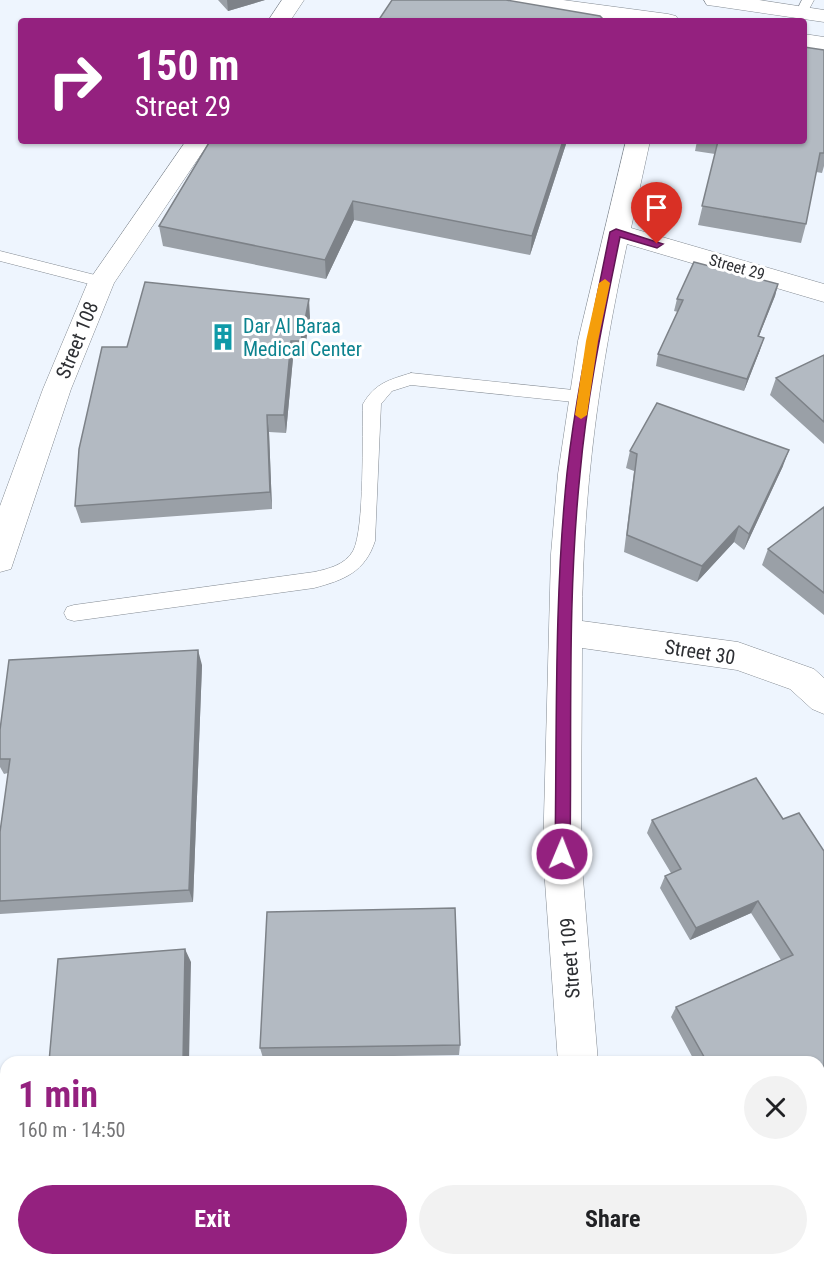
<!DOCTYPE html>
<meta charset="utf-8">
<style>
:root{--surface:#fff;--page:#f2f2f2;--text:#202124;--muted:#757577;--accent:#94217f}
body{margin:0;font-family:"Roboto Condensed",sans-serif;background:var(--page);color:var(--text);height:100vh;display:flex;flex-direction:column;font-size:22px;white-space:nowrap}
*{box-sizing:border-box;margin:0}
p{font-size:20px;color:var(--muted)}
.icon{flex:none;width:33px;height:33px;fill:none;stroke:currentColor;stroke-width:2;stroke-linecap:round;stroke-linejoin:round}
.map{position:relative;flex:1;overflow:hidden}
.sheet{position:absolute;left:0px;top:1056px;width:825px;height:210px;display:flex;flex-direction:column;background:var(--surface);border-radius:18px 18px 0 0;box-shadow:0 2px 4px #0004}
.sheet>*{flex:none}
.guide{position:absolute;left:18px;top:18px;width:789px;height:126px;border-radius:6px;box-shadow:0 2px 4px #0004;background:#94217f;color:#fff;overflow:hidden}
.pin{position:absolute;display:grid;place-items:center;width:51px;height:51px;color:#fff;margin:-62px -26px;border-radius:50% 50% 50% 0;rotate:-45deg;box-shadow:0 0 6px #0007}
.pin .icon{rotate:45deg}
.me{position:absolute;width:66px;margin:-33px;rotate:1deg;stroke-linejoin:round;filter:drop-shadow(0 0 4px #0008)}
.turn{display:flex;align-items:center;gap:21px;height:126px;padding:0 18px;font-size:27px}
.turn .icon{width:78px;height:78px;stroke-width:2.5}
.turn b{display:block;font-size:42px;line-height:51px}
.round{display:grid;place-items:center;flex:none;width:63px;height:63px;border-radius:32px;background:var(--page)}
.summary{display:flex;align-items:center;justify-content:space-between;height:102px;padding:0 18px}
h1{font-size:36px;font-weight:700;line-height:45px;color:var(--accent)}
.cta{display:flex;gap:12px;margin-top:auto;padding:12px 18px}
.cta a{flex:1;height:69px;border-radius:36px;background:var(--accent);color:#fff;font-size:24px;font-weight:700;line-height:69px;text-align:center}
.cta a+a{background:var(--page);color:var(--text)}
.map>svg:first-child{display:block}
</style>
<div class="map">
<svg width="824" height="1266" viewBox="0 0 824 1266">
<rect width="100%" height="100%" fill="#eef5fe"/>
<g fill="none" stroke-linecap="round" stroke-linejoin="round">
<defs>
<path id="service" d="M802 0H814L806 15 802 16 796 12Z
M0 251 107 278 109 282 101 287 0 261Z
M411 373 583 391 591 397 583 403 411 385 392 391 381 404 375 541C365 572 344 580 314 588L74 621 67 619 64 613 67 607 74 605 314 572C328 569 345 565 353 551 365 529 362 434 363 404 375 383 389 380 411 373Z"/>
<path id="minor" d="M282 0H304L290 21H268Z
M186 141H210L114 283 71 389 11 569 0 572V506L43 389 88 282Z
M626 141H650L631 228 824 284V302L627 244C599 372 583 489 582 621L738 642 814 669 824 678V714L812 709 790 689 737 670 582 648 581 854 598 1062H558L543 854 551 554 558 474 578 341Z
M581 1260H625L626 1266H582Z"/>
<path id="tertiary" d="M506 0H563L668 14 676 16 679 21H621L517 6 509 5Z
M704 0H759L824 10V22L715 6 707 5Z
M804 34 824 37V51L804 48Z"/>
</defs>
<use href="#service" stroke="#838a92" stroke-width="1"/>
<use href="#minor" stroke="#838a92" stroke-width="1"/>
<use href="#tertiary" stroke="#838a92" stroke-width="1"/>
<use href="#service" fill="#fff" fill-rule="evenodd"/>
<use href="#minor" fill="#fff" fill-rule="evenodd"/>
<use href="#tertiary" fill="#fff" fill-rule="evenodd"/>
</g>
<path fill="#9aa0a7" d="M218 0H265L228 11Z
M824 50V166L822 173 816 172 806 224 801 243 698 225 715 154 695 151 697 141H804Z
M210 141H567L530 255 354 220 326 279 163 246 159 226Z
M778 284 775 296 759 336 760 350 744 391 656 366 658 354 678 312 674 311 677 299Z
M310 317 303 359 293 358 286 433 269 432 272 509 81 523 75 506 127 347Z
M824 355V444L770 395 776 378Z
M630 451 783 466 744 550 734 542 697 582 624 552 634 471 626 468Z
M824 507V615L762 565 768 549Z
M202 665 193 902 0 914V832L8 773 4 774 0 767V730Z
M783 819 824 851V1087L819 1089V1062H695L671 1017 676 1007 781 960 751 913 690 940 660 888 665 876 671 873 647 833 652 820Z
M460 1045 459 1055 263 1058 260 1048Z"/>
<path fill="#7d8288" d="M227 0H265L228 11Z
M563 141H567L530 255 532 236Z
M353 201 354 220 326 279 325 260Z
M778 284 775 296 754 348 758 336Z
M309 299 310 317 303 359 301 341Z
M764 338 760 350 744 391 747 379Z
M291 341 293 358 286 433 284 415Z
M267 415 269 432 272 509 270 492Z
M789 450 783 466 744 550 749 534Z
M739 526 734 542 697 582 702 566Z
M198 650 202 665 193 902 189 890Z
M758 901 751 913 690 940 696 928Z
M185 949 191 962 189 1062H183Z
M824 1082V1087L819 1089V1084Z
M204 1260H209L210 1266H204Z"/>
<path fill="#b3bac2" stroke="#7d8288" stroke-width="1.5" d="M392 0H506L600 16 605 21H378Z
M804 47 824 50V153H820L806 224 702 206 718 141H804Z
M210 141H563L532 236 353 201 325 260 159 226Z
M694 262 778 284 758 336 764 338 747 379 658 354 683 300 677 299Z
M145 282 309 299 301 341H291L284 415H267L270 492 75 506 79 449 102 347H127Z
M824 355V422L776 378Z
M657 403 789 450 749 534 739 526 702 566 627 535 637 454 630 451Z
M824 507V593L768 549Z
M198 650 189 890 0 901V832L10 759H0V730L9 660Z
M756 778 783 819 799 813 824 851V1082L819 1084V1062H707L676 1007 793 955 758 901 696 928 665 876 681 869 652 820Z
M455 908 460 1045 260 1048 267 912Z
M185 949 183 1062H49L58 959Z
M5 1165H6V1260H204V1266H1Z
M283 1260H486L487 1266H284Z"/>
<path fill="#94217f" stroke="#601553" stroke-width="1.5" d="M616 229 663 244 657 248 620 237C604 316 587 394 580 474 567 600 572 728 570 854L568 859 562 861 557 859 555 854C557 728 554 599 567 473 576 392 594 312 610 232Z"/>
<path fill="#f59e0b" d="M605 279 610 283 598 341 587 415 581 419 575 415 586 341 599 283Z"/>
<defs>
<symbol id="building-bare" viewBox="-9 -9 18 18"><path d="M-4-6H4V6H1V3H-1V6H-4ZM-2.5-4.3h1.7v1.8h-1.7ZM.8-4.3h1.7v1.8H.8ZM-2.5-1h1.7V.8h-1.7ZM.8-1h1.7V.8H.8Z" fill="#0f9aa8" stroke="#fff" stroke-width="2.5" paint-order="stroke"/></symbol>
</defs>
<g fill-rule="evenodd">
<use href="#building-bare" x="204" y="318" width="38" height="38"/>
</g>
<g text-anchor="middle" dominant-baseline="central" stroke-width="6" stroke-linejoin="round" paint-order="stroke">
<g font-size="16" fill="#2d2f33" stroke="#fff">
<text transform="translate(737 267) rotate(16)">Street 29</text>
</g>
<g font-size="20" fill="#0d838f" stroke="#fff" text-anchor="start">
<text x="243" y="326">Dar Al Baraa<tspan x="243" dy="23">Medical Center</tspan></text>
</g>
<g font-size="20" fill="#2d2f33" stroke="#fff">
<text transform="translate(77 340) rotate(-68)">Street 108</text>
<text transform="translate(700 652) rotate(9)">Street 30</text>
<text transform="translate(570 958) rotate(-94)">Street 109</text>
</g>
</g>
</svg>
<div class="pin" style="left:657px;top:244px;background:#d93025"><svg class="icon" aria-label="arrive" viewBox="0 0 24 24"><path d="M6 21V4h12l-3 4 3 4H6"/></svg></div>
<svg class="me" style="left:562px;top:854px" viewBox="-20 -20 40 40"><circle r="17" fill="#94217f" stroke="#fff" stroke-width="3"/><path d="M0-11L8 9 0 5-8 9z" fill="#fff"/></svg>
<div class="guide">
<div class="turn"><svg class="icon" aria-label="right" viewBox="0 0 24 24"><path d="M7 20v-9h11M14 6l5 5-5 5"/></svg><div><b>150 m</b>Street 29</div></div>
</div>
<section class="sheet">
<div class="summary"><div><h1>1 min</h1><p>160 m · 14:50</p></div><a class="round"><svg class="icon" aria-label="close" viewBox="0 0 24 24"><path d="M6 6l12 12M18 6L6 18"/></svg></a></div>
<div class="cta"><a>Exit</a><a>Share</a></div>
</section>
</div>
